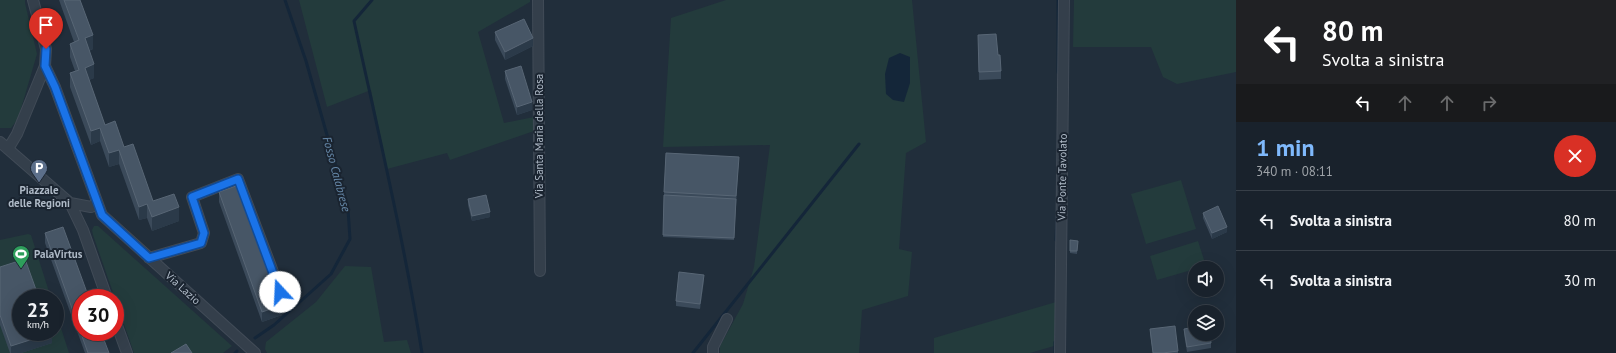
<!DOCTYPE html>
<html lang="it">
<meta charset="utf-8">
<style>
:root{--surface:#19222c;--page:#262f38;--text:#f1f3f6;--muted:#9fa4a9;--line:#373f48;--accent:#7fb9fc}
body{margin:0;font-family:"PT Sans",sans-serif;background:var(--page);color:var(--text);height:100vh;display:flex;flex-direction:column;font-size:15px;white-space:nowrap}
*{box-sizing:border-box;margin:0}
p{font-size:13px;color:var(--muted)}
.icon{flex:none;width:22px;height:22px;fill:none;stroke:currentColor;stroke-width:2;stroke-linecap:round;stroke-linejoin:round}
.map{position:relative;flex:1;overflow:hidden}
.side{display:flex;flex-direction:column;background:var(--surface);width:380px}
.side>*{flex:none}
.hud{background:#202124;color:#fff;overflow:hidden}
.buttons{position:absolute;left:1188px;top:261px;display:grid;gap:8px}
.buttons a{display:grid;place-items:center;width:36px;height:36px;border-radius:50%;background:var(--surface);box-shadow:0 4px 16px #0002,0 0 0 1px var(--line);font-size:20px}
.speed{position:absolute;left:12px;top:289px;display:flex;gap:8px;font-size:20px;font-weight:700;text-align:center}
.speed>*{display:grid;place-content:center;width:52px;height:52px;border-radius:50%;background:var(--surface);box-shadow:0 4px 16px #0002,0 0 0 1px var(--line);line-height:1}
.speed small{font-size:10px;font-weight:400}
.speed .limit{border:6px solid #d22;background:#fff;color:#111}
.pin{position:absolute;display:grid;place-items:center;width:34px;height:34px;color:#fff;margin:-41px -17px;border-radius:50% 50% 50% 0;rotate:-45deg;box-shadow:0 0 4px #0007}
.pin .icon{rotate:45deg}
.me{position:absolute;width:44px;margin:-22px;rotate:340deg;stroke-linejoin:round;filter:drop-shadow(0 0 3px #0008)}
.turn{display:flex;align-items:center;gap:14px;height:84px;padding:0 20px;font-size:18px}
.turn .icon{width:52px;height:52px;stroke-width:2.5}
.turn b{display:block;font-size:28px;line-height:34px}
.lanes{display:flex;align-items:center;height:38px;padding:0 20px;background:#0003;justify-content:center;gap:20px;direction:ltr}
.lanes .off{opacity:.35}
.round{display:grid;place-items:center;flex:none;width:42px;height:42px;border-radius:21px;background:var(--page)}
.overview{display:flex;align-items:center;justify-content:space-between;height:68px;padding:0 20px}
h1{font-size:24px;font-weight:600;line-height:30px;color:var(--accent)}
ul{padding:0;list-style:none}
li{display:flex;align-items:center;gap:12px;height:60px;padding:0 20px;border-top:1px solid var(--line)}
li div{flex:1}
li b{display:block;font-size:15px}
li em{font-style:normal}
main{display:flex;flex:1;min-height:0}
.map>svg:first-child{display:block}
</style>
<main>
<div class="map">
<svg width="1236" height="353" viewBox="0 0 1236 353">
<rect width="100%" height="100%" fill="#212e3b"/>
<path fill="#233b3c" d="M0 0H25V3L37 54 18 119 11 128H0Z
M299 0H530V2L478 32 504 123 534 117V131L450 160 447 153 387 169 371 90 327 107Z
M726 0H912L926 142 906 153 899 249 912 252 908 296 862 310 859 353H720V346L743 304 754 267 770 145 663 147 671 18Z
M1074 0H1236V72L1177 84 1163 77 1151 47H1073Z
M1181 180 1196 229 1146 244 1131 194Z
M94 226H98L232 346 223 353H134L93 235 92 230Z
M28 234 31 235 51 298H21V332H55V309L69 353H0V240Z
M1198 241 1206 266 1195 268V269L1157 280 1150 256Z
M345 266 371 267 384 342 407 340 411 353H267L265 349 266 342 316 302Z
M1056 302 1054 346 1030 353H934V338Z"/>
<path fill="#142639" d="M900 53 910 57V83L904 102 893 100 886 94 885 74 889 58Z"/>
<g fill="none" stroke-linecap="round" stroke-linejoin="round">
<path stroke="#142639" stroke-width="3" d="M372 0 354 21C378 131 404 241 422 353
M1058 0V72
M1056 240 1057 218
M255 338 274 325 331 274 350 239 348 209 306 61 285 0
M235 353 237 351
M693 353 859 144
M1055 353V342"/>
<defs>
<path id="minor" d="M33 0 46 49 45 66 55 87 102 215 255 353
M538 0 540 271
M0 142 70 203
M8 149 17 134 45 66
M97 203 91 207 70 203 83 230 107 298
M149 258 201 243 204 233 192 197 238 179 281 293
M115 320 127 353
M713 353V347L727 319
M1060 353 1064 0"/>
</defs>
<use href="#minor" stroke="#414b57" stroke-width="12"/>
<use href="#minor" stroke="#343f4b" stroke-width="10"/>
</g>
<path fill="#3b4a5a" d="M59 0H80L93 49 89 51 94 78 89 80 105 125 124 147 153 201 179 221 152 231 147 218 139 220 119 164 109 167 100 141 91 145 70 87V73L75 71 70 57V44L74 42Z
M495 32 533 46 505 60 495 40Z
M978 43 998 55 1001 71V79L979 80Z
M505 71 532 110 517 115 505 79Z
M666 153 739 157 734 240 663 237 664 195 733 198 664 195Z
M219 192 282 315 262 322 219 202Z
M468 199 490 217 472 221 468 205Z
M1203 213 1227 232 1212 239 1203 218Z
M45 233 109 353H85L45 243Z
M1070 240 1078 241 1077 254 1070 253Z
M0 267 52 343 21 353H10L0 325Z
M704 280 700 309 676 306V301Z
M1150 329 1178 351V353H1153L1150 334Z
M1184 329 1211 343V348L1187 352 1184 334Z"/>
<path fill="#2b3a49" d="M93 35V49L85 52V38Z
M533 38V46L505 60V52Z
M94 64V78L85 82V68Z
M532 102V110L517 115V107Z
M100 128V141L91 145V131Z
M119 150V164L109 167V153Z
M147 204V218L139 220V207Z
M179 207V221L152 231V217Z
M490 212V217L472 221V216Z
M1227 227V232L1212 239V233Z
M704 275V280L700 309V304Z
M282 305V315L262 322V312Z
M52 333V343L21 353H11V346Z"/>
<path fill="#475666" stroke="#586675" d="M64 0H80L93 35 85 38 94 64 85 68 105 125 115 121 124 147 133 144 153 201 174 194 179 207 152 217 147 204 139 207 119 150 109 153 100 128 91 131 70 73 79 70 70 44 79 40Z
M524 19 533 38 505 52 495 32Z
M996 34 998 55H1000L1001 71 979 72 978 35Z
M521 66 532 102 517 107 505 71Z
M666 153 739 157 736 196 664 192Z
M239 185 282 305 262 312 219 192Z
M486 195 490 212 472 216 468 199Z
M664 195 736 199 734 238 663 235Z
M1218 206 1227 227 1212 233 1203 213Z
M63 227 89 298H81V332H101L109 353H88L45 233Z
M1070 240 1078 241 1077 251H1070Z
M25 259 39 298H21V332H52V333L11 346 0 315V267Z
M679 272 704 275 700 304 676 301Z
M1175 326 1178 351 1163 353H1153L1150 329Z
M1195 327V334H1210L1211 343 1187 347 1184 329Z
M186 344 192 353H171Z"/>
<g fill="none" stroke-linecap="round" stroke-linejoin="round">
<defs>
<path id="route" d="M46 49 45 66 55 87 102 215 149 258 201 243 204 233 192 197 238 179 280 292"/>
</defs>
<use href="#route" stroke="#114b97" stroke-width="10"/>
<use href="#route" stroke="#1a73e8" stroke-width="7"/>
</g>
<defs>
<symbol id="parking-pin" viewBox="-11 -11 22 30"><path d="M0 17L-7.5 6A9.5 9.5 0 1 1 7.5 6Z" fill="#5c6f8a" stroke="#1a2430"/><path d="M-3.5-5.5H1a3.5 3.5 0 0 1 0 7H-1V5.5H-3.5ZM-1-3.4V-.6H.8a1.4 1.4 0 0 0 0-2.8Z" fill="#fff"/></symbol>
<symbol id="stadium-pin" viewBox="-11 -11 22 30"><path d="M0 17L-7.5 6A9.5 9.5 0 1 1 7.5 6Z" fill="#2e9e5b" stroke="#1a2430"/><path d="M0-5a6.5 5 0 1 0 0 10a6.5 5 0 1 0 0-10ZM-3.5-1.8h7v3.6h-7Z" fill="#fff"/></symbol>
</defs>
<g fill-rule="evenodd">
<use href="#parking-pin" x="29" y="158" width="20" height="27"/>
<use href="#stadium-pin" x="11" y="244" width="20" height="27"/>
</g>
<g text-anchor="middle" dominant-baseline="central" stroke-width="4" stroke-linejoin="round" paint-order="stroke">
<g font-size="11" fill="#afbac7" stroke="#1a2430">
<text transform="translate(539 136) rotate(-90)">Via Santa Maria della Rosa</text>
<text transform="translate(1062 177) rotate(-89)">Via Ponte Tavolato</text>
<text transform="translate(183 288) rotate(42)">Via Lazio</text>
</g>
<g font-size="11" font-weight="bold" fill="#afbac7" stroke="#1a2430">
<text x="39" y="190">Piazzale<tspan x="39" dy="13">delle Regioni</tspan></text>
<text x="34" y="254" text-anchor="start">PalaVirtus</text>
</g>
<g font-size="12" font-style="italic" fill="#6688a8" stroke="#1a2430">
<text transform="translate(337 174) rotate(75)">Fosso Calabrese</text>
</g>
</g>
</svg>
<div class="buttons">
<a><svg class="icon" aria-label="sound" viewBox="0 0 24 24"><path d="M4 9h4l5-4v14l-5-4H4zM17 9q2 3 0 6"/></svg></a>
<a><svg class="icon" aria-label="layers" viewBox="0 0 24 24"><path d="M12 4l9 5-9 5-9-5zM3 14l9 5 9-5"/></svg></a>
</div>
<div class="speed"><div>23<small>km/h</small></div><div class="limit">30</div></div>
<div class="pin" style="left:46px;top:49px;background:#d93025"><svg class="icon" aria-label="arrive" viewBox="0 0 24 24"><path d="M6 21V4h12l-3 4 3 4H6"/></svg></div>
<svg class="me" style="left:280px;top:292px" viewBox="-20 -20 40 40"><circle r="19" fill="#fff"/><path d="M0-13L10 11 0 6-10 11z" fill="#1a73e8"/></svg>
</div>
<section class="side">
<div class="hud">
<div class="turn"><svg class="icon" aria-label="left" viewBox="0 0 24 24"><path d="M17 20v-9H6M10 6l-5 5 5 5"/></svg><div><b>80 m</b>Svolta a sinistra</div></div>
<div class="lanes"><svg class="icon" aria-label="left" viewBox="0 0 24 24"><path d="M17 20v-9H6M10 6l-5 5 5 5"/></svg><svg class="icon off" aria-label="ahead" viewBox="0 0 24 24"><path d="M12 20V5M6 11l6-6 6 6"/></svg><svg class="icon off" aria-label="ahead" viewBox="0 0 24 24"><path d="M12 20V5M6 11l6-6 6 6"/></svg><svg class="icon off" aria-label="right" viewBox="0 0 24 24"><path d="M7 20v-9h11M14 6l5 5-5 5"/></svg></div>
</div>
<div class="overview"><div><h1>1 min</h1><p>340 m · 08:11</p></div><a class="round" style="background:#d93025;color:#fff"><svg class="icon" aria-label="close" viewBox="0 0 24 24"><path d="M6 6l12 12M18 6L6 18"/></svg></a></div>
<ul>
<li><svg class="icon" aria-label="left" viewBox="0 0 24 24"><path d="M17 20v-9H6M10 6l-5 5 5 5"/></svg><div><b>Svolta a sinistra</b></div><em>80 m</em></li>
<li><svg class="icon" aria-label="left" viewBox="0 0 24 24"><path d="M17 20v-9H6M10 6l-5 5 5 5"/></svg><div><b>Svolta a sinistra</b></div><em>30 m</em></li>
</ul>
</section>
</main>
